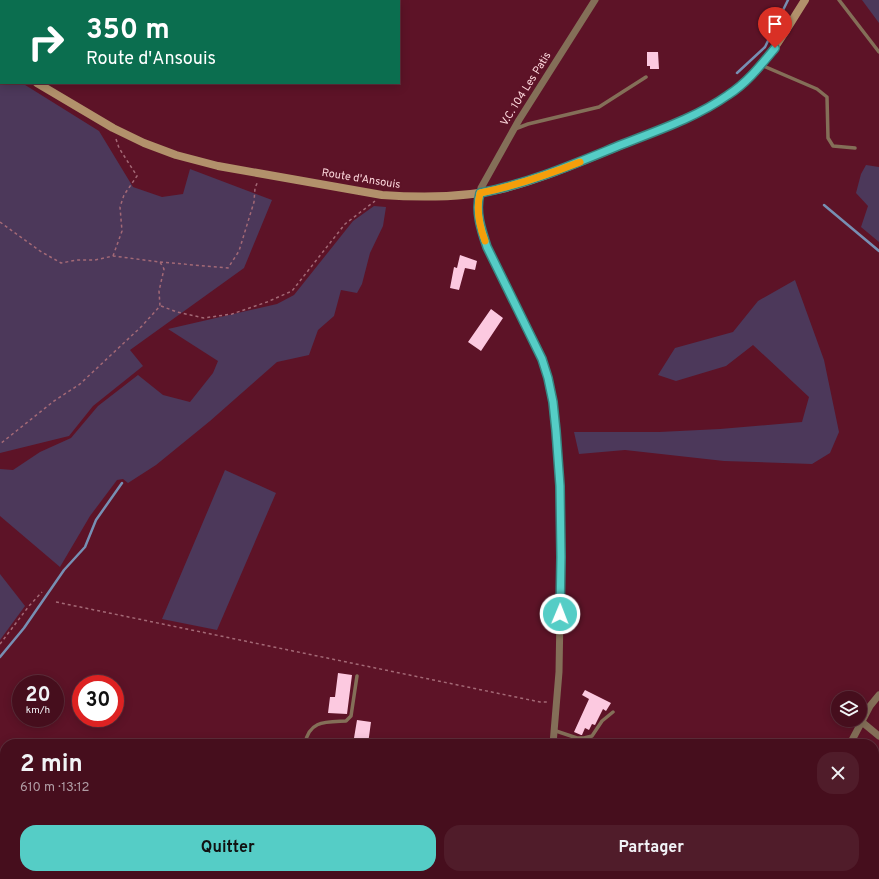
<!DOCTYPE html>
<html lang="fr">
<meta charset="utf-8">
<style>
:root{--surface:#460e1d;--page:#501c2a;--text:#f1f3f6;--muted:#b09ca4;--line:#5e2e3b;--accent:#55cdc6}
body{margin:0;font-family:Overpass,sans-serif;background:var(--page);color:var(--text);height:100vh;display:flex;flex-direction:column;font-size:15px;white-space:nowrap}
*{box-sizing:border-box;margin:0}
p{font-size:13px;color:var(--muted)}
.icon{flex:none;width:22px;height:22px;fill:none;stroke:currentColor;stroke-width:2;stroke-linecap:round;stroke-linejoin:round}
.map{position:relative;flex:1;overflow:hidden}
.drawer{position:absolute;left:0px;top:739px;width:879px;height:140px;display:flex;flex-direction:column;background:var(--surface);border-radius:16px 16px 0 0;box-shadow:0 2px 10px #0003,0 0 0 1px var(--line)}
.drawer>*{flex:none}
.top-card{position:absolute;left:0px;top:0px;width:400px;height:84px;box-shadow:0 2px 10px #0003,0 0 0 1px var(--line);background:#0b6e4f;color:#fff;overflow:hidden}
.tools{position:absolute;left:831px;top:691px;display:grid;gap:8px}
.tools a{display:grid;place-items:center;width:36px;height:36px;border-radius:50%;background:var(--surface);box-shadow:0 2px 10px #0003,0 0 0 1px var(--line);font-size:20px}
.speed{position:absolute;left:12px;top:675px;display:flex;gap:8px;font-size:20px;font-weight:700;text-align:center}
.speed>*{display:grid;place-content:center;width:52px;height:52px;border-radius:50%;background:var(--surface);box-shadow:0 2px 10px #0003,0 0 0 1px var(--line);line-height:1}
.speed small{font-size:10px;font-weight:400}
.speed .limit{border:6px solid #d22;background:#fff;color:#111}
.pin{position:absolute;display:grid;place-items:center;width:34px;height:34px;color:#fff;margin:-41px -17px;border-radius:50% 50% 50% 0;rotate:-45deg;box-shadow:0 0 4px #0007}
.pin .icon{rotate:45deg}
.me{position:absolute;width:44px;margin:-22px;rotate:1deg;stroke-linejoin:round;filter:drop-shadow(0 0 3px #0008)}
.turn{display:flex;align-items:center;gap:14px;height:84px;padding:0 20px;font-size:18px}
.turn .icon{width:52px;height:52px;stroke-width:2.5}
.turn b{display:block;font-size:28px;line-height:34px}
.round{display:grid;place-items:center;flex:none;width:42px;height:42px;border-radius:16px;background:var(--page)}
.headline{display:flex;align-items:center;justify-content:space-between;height:68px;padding:0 20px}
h1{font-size:24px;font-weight:700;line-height:30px}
.primary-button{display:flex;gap:8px;margin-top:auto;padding:8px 20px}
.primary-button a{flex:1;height:46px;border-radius:16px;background:var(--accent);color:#111;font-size:16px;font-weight:700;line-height:46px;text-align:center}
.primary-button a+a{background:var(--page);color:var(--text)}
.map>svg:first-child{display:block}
</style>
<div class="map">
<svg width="879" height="879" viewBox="0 0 879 879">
<rect width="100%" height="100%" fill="#5d1327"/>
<path fill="#4c385a" d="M862 0H879V23Z
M0 69 1 83H22L99 131 133 187 162 197 183 194 190 169 272 200 244 268 130 350 143 366 93 406 69 436 0 453Z
M866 165 879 167V242L861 227 868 206 856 193 861 174Z
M374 206 386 207 383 226 370 253 362 284 357 293 341 290 334 316 318 330 309 355 277 362 210 421 156 465 128 483 123 479 117 480 90 516 60 567 0 516V469L13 470 40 452 71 438 98 406 138 375 163 395 190 402 213 373 218 361 168 329 277 304 294 295 353 221Z
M795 280 824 360 839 432 830 453 812 464 724 461 625 450 579 454 574 432H659L720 429 802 422 809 397 753 345 726 366 676 381 658 375 675 348 733 332 758 301Z
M225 470 276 493 217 630 162 619Z
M0 574 25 606 0 640Z"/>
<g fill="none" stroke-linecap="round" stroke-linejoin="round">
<path stroke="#778fb3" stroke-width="2.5" d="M737 73 765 47 788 0
M824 205 879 251
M0 657 24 628 64 570 85 547 96 520 122 483
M0 773 5 779
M0 796 5 803
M58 874 62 879
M75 874 79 879"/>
</g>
<path fill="#fcc9e0" d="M647 52H658L659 69H650V66H647Z
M460 255 477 261 475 270 465 268 459 290 450 288 454 267 457 268Z
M491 309 503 318 481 351 468 342Z
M338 673 352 675 347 714 328 713 330 697H335Z
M585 690 611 703 606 711 603 709 595 725 592 724 589 730 585 728 582 735H581L574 732 589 699 582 695Z
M357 720 371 722 368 744H353Z"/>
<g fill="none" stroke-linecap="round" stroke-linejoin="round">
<path stroke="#a36976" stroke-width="1.5" stroke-dasharray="3 3" stroke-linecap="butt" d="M0 222 40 251 61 263 77 260H95L113 256 160 262 164 269 159 291 160 306 142 326 80 384 54 401 0 444
M113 256 122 231 120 207 124 195 137 176 119 148 116 139
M160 262 228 268 239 251 254 202 255 188 258 181
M161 306 177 312 204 318 232 314 267 302 292 291 345 224 375 201
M56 602 540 702H548
M0 644 29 606 42 592"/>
<path stroke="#846f58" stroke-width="3.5" d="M839 0 879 52
M0 39 1 40
M761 65 817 89 827 97 828 138 833 146 855 148
M515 129 528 124 599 107 646 77
M556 731 577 738H584L592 736 602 721 613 712
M305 744C309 720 326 722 346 721L351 716 357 676
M289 879V874"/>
<path stroke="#846f58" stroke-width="7" d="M862 722 879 736
M553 744 559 672 561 557 560 486 553 402 548 378 542 359 487 247 481 230 478 207 481 188 519 120 595 0
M850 744 870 706 879 695
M533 879 534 874
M766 879 769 874"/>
<path stroke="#b2916b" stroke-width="8" d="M0 60H1
M37 83 113 128 144 143 176 155 218 166 382 195C424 198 465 198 506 188 551 176 594 156 637 139 674 123 716 109 746 81 771 58 787 28 805 0
M0 781 5 788
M68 874 72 879"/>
</g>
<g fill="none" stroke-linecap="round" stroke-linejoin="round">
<defs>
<path id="route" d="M560 614 561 557 560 486 556 431 553 402 548 378 542 359 487 247C481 229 475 211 480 193 531 183 576 163 623 144 659 130 697 117 728 95 747 83 761 65 775 48"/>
</defs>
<use href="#route" stroke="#378581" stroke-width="10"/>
<use href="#route" stroke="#55cdc6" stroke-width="7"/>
<path stroke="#f59e0b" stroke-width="7" d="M485 241C479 225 476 209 480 193 515 186 547 175 580 162"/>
</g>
<g text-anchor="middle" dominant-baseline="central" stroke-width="4" stroke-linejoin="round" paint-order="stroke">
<g font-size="11" fill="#fcd6db" stroke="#5d1327">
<text transform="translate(526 89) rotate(-58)">V.C. 104 Les Patis</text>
<text transform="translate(361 179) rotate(9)">Route d'Ansouis</text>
</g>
</g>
</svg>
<div class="tools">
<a><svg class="icon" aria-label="layers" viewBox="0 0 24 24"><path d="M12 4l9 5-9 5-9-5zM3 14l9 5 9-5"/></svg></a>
</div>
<div class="speed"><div>20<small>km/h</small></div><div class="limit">30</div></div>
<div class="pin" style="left:775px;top:48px;background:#d93025"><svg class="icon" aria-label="arrive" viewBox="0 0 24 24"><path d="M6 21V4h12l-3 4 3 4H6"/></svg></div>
<svg class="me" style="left:560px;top:614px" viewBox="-20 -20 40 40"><circle r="17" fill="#55cdc6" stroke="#fff" stroke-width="3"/><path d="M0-11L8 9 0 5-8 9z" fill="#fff"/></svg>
<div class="top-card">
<div class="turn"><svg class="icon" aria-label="right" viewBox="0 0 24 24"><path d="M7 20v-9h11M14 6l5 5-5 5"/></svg><div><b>350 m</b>Route d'Ansouis</div></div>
</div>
<section class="drawer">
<div class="headline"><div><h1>2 min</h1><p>610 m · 13:12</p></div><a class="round"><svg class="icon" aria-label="close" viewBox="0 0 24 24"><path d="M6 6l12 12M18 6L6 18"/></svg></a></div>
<div class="primary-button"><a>Quitter</a><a>Partager</a></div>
</section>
</div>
